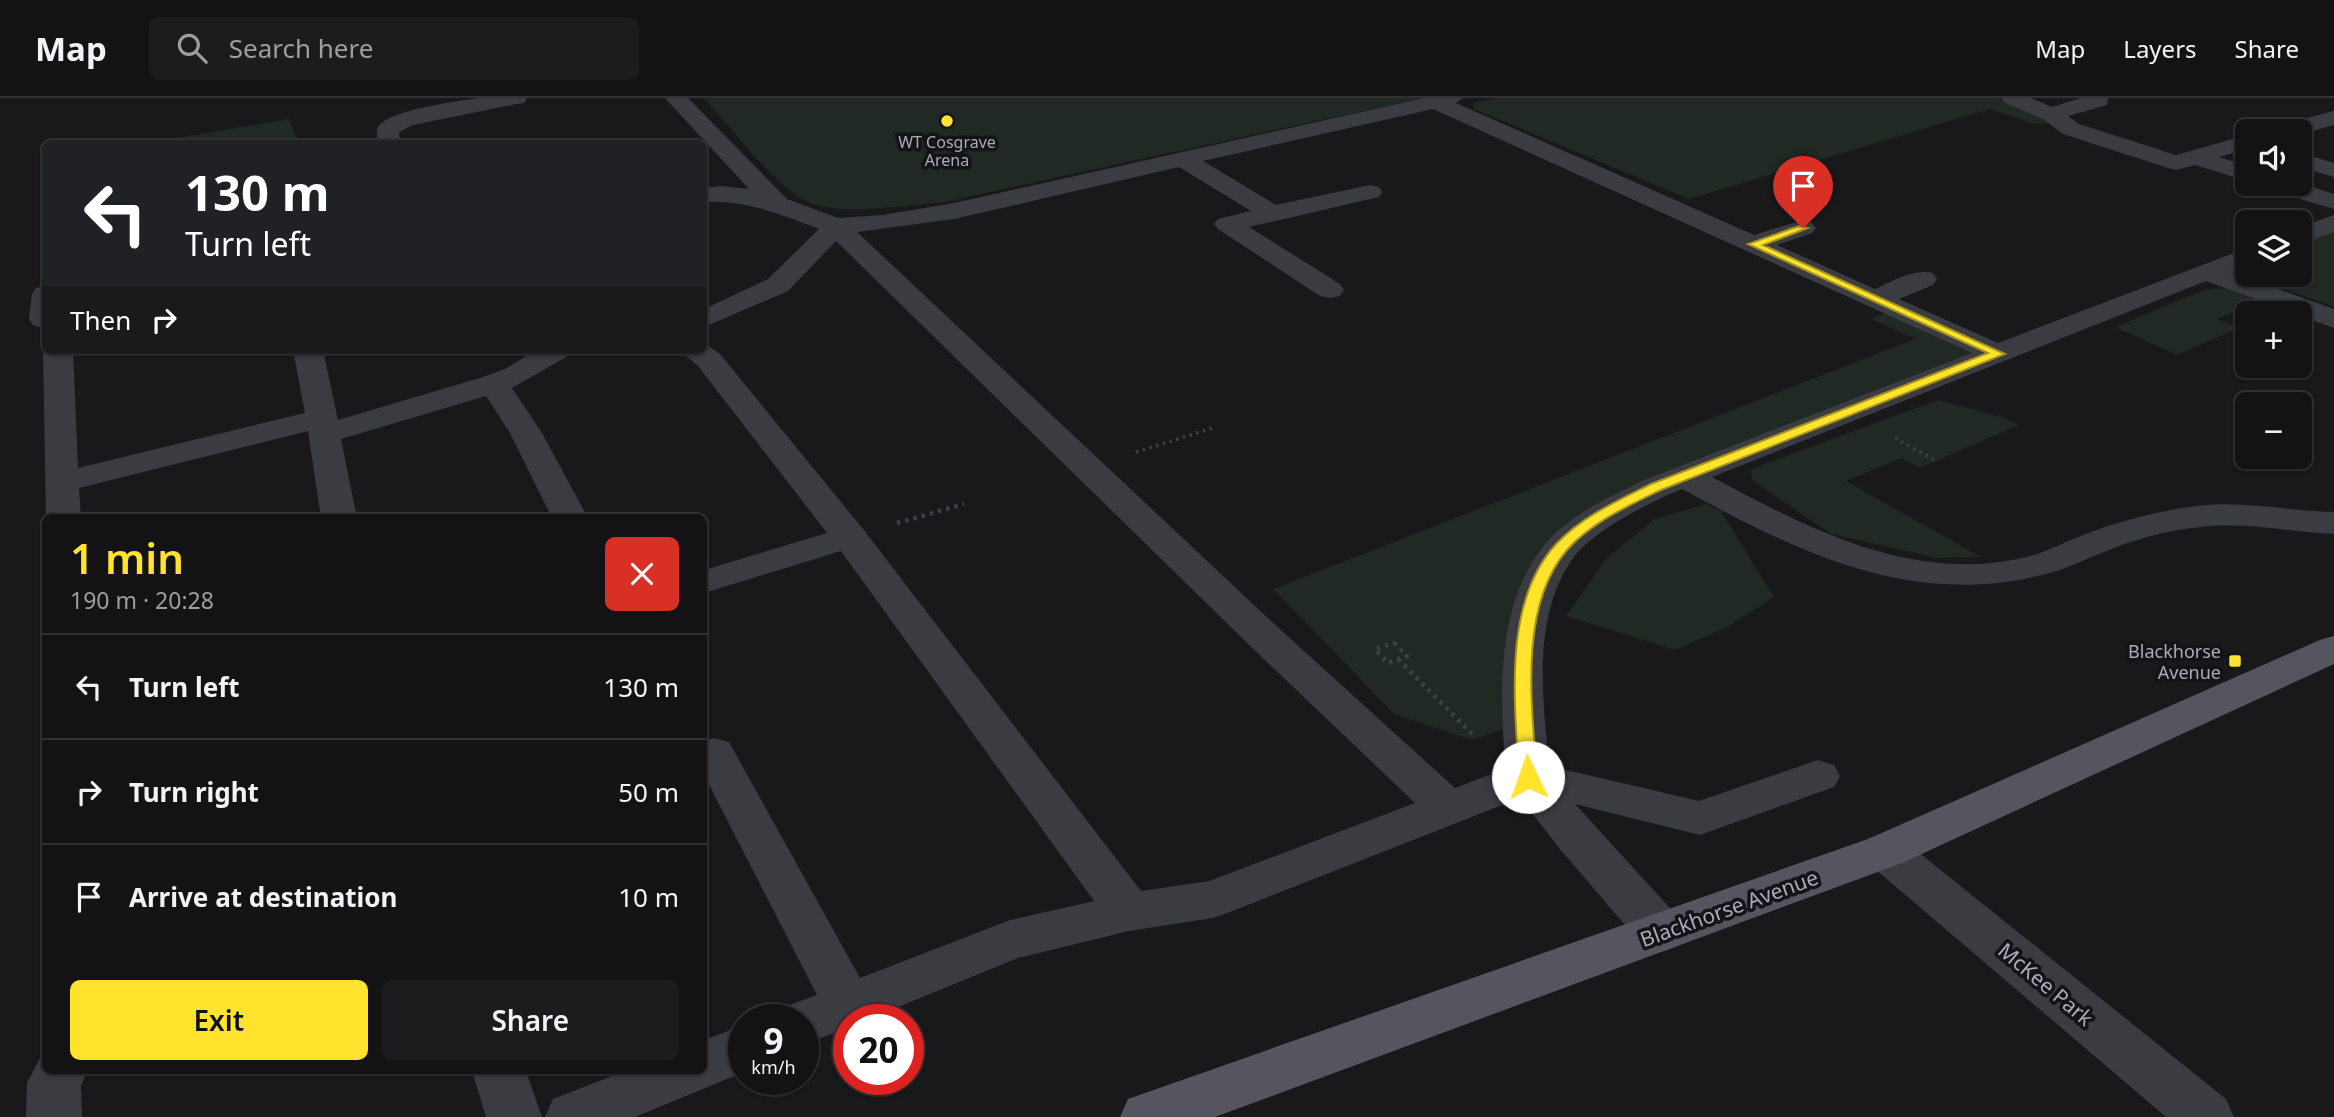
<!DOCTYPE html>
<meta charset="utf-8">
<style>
:root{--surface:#131214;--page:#1c1b1d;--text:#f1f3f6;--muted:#9d9ea0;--line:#323234;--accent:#ffe32c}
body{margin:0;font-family:"Noto Sans",sans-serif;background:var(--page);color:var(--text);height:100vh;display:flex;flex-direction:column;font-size:26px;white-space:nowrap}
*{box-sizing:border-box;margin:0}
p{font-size:23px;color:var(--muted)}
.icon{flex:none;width:38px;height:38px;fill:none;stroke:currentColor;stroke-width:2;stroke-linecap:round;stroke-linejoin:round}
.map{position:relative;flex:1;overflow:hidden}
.details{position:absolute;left:42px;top:416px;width:665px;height:560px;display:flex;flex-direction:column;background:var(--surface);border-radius:10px;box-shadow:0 2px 5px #0004,0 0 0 2px var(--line)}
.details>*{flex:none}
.top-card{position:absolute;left:42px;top:42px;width:665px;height:214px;border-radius:10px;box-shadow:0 2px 5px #0004,0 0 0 2px var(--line);background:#202124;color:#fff;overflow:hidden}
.controls{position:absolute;left:2235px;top:21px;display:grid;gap:14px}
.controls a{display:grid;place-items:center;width:77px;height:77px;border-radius:10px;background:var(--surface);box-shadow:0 2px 5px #0004,0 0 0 2px var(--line);font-size:35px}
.speed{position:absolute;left:728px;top:906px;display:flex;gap:14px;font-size:35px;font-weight:700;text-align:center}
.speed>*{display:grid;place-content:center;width:91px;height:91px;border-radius:50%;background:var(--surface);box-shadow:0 2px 5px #0004,0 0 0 2px var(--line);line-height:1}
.speed small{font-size:18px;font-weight:400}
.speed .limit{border:10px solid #d22;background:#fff;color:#111}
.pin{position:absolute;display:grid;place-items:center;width:60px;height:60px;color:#fff;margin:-72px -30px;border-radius:50% 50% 50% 0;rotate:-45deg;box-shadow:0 0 7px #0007}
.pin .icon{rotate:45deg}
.me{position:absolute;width:77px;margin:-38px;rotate:357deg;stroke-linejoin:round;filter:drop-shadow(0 0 5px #0008)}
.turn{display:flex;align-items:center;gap:24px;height:147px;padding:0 28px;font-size:32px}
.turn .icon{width:91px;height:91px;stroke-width:2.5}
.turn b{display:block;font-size:49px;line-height:60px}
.then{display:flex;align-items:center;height:66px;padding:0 28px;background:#0003;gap:14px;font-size:26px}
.round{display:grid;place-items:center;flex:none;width:74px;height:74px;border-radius:10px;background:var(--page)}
.overview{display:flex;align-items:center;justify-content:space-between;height:119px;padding:0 28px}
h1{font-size:42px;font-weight:600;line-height:52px;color:var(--accent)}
.action{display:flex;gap:14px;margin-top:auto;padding:14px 28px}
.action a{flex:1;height:80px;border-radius:10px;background:var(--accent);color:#111;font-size:28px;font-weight:600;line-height:80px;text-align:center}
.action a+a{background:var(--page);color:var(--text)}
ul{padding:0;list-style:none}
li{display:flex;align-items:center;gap:21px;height:105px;padding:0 28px;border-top:2px solid var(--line)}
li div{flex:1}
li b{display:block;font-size:26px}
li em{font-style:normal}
header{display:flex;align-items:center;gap:42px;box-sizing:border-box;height:98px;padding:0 35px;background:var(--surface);border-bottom:2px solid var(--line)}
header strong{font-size:33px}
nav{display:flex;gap:38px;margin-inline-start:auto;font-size:24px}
.search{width:490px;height:63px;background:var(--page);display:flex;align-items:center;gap:18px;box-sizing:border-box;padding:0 24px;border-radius:10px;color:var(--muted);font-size:26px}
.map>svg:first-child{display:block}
</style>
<header>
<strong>Map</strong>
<div class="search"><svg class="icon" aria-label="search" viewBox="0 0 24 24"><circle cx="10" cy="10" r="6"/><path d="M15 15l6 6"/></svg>Search here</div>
<nav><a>Map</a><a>Layers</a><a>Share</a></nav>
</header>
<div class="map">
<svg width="2334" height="1019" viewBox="0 0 2334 1019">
<rect width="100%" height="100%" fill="#19181b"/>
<path fill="#202923" d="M704 0H1423L945 104C911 107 835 119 806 103 776 88 728 27 704 0Z
M1496 0H1998L2029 10 2048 25 2034 26 1990 11 1689 101 1474 11V5Z
M289 21 299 45H147Z
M2334 125V209L2221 168 2247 158V177H2300V138Z
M2227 190 2259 203 2217 221 2239 230 2177 257 2115 229 2206 191Z
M1891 212 1980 253 1651 380 1535 465 1509 629 1472 642 1394 616 1273 491 1915 241 1871 221Z
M1938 302 2005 320 2019 327 1920 370 1902 360 1846 383 1981 459 1937 460 1831 436 1752 382 1751 371Z
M1705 406 1721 413 1774 499 1727 529 1675 552 1566 518 1606 461 1653 422Z"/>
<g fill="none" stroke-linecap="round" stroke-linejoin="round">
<path stroke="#3f3f47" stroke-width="3.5" stroke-dasharray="2.5 4.5" stroke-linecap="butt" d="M1895 340 1936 363
M1136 354 1216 329"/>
<path stroke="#3f3f47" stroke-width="4.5" stroke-dasharray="3.5 5" stroke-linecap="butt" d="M897 425 964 406
M1394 545 1407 558 1388 565 1375 551Z
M1398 561 1472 636"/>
<path fill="#3b3b42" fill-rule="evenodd" d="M479 0H527L524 5 516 6 413 27 399 34 400 46H378C377 41 376 33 378 29 388 12 459 3 479 0Z
M665 0H688L787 101 838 120 883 117 954 105 1424 0H1463L1456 5 1754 137 1803 122 1812 125 1816 130 1812 135 1777 147 1875 191C1893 183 1913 170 1933 175L1937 181 1933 187 1899 201 1998 245 2247 150V167L2231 174 2334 211V230L2206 183 1712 379C1811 432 1918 489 2034 457 2051 452 2066 443 2083 437 2119 423 2158 413 2196 408 2243 402 2288 413 2334 414V436C2290 434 2246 424 2201 429 2168 432 2135 441 2104 454 2086 461 2068 470 2050 475 1912 512 1800 455 1682 391 1651 403 1593 433 1574 459 1531 517 1543 601 1549 668L1699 703 1818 662 1834 667 1840 678 1834 689 1700 737 1575 706 1679 820 1686 834 1679 848 1661 854 1643 848 1560 751 1520 700 1230 814 1213 820 1129 833 1018 860 866 922H849V929L803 947V922H778L784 909 817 897 704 677V643L714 640 729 644 860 880 1010 822 1094 803 841 453 704 495V472L827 435 698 268 679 252H704V245L720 256 863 431 1141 793 1209 783 1415 705 1243 541 836 143 788 193 704 229V211L768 181 819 131C780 116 746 102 704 104V90L721 88 749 91ZM1433 11 1972 255 1644 382C1612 398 1569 417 1546 445 1494 508 1501 595 1505 671L1455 690 1271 523 857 134 954 121 1179 69 1251 113 1218 121 1214 126 1218 131 1320 198 1330 200 1340 198 1344 192 1340 186 1249 129 1379 99 1382 94 1379 89 1370 87 1276 107 1203 63Z
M2002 0H2031L2052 9 2081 0H2108L2107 7 2068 18 2079 26 2176 57 2247 37V51L2219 59 2247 68V83L2195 67 2176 72 2168 70 2063 36 2043 21 2005 5Z
M2334 13V27L2300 36V33H2273L2276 28Z
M2300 55 2334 65V79L2300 69Z
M2300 85 2334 96V111L2267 91 2264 86Z
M2334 117V134L2300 146V129Z
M46 188V231L33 227 29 221 32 196 36 190Z
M46 249V252H73L78 370 305 315 293 252H323L338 322 483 279 505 271 536 252H572L568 258 512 290 542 335 588 420H552L510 335 486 298 341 341 357 420H321L308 333 79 390 81 420H46L43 252Z
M1885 736 1902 741 2226 1001 2234 1019H2166L1868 765 1862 753 1868 741Z
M744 927V974L635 1019H545L553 1001 625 973H704V942Z
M46 955V973H88L81 987 82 1019H26L27 985 42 956Z
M472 973H526L542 1019H486Z"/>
<path fill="#55555f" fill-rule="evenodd" d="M2334 538V566L1902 765 1215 1019H1120L1128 1001 1868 741 2320 542Z"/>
</g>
<path fill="#ffe32c" stroke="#a6941d" stroke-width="2" d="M1799 128 1808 130 1763 147 2005 256 1661 392C1628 408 1592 424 1567 452 1518 509 1532 610 1537 679L1534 684H1521L1519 679C1515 606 1502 505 1556 446 1583 418 1617 403 1651 386L1988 255 1748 146Z"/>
<g fill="#ffe32c" stroke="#141316" stroke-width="2.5">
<circle cx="947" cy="23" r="7"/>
<rect x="2228" y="556" width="14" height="14" rx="3.5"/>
</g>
<g text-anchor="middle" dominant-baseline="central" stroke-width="7" stroke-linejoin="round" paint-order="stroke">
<g font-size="16" fill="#aaabbb" stroke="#141316">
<text x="947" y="44">WT Cosgrave<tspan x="947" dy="18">Arena</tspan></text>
</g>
<g font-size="18" fill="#aaabbb" stroke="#141316" text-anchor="end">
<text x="2221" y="553">Blackhorse<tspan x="2221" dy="21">Avenue</tspan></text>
</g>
<g font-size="21" fill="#aaabbb" stroke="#141316">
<text transform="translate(1729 810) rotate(-20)">Blackhorse Avenue</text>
<text transform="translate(2046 886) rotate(40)">McKee Park</text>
</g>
</g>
</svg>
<div class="controls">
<a><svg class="icon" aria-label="sound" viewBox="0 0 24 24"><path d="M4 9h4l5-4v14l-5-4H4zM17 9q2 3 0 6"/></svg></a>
<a><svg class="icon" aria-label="layers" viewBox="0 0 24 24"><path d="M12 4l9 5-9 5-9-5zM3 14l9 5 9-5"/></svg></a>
<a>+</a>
<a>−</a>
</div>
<div class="speed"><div>9<small>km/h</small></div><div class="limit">20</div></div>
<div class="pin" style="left:1803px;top:130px;background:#d93025"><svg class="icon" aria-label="arrive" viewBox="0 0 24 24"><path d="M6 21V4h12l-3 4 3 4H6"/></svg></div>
<svg class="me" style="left:1528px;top:679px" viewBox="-20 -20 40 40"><circle r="19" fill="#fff"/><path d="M0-13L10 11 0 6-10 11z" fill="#ffe32c"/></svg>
<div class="top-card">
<div class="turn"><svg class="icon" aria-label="left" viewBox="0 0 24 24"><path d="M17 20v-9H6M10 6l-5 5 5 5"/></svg><div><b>130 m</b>Turn left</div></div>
<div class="then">Then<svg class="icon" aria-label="right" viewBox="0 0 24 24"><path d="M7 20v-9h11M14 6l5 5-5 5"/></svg></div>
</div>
<section class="details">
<div class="overview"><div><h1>1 min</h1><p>190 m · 20:28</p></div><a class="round" style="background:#d93025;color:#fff"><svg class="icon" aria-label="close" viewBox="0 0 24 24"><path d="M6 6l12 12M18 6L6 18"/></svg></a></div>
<ul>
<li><svg class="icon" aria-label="left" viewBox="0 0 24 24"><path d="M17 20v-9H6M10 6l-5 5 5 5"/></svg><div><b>Turn left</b></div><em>130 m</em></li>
<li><svg class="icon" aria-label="right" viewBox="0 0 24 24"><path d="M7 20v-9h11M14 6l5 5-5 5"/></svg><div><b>Turn right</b></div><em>50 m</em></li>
<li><svg class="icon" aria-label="arrive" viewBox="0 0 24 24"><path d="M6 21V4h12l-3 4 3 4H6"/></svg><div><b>Arrive at destination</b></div><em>10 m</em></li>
</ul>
<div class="action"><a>Exit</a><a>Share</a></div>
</section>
</div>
